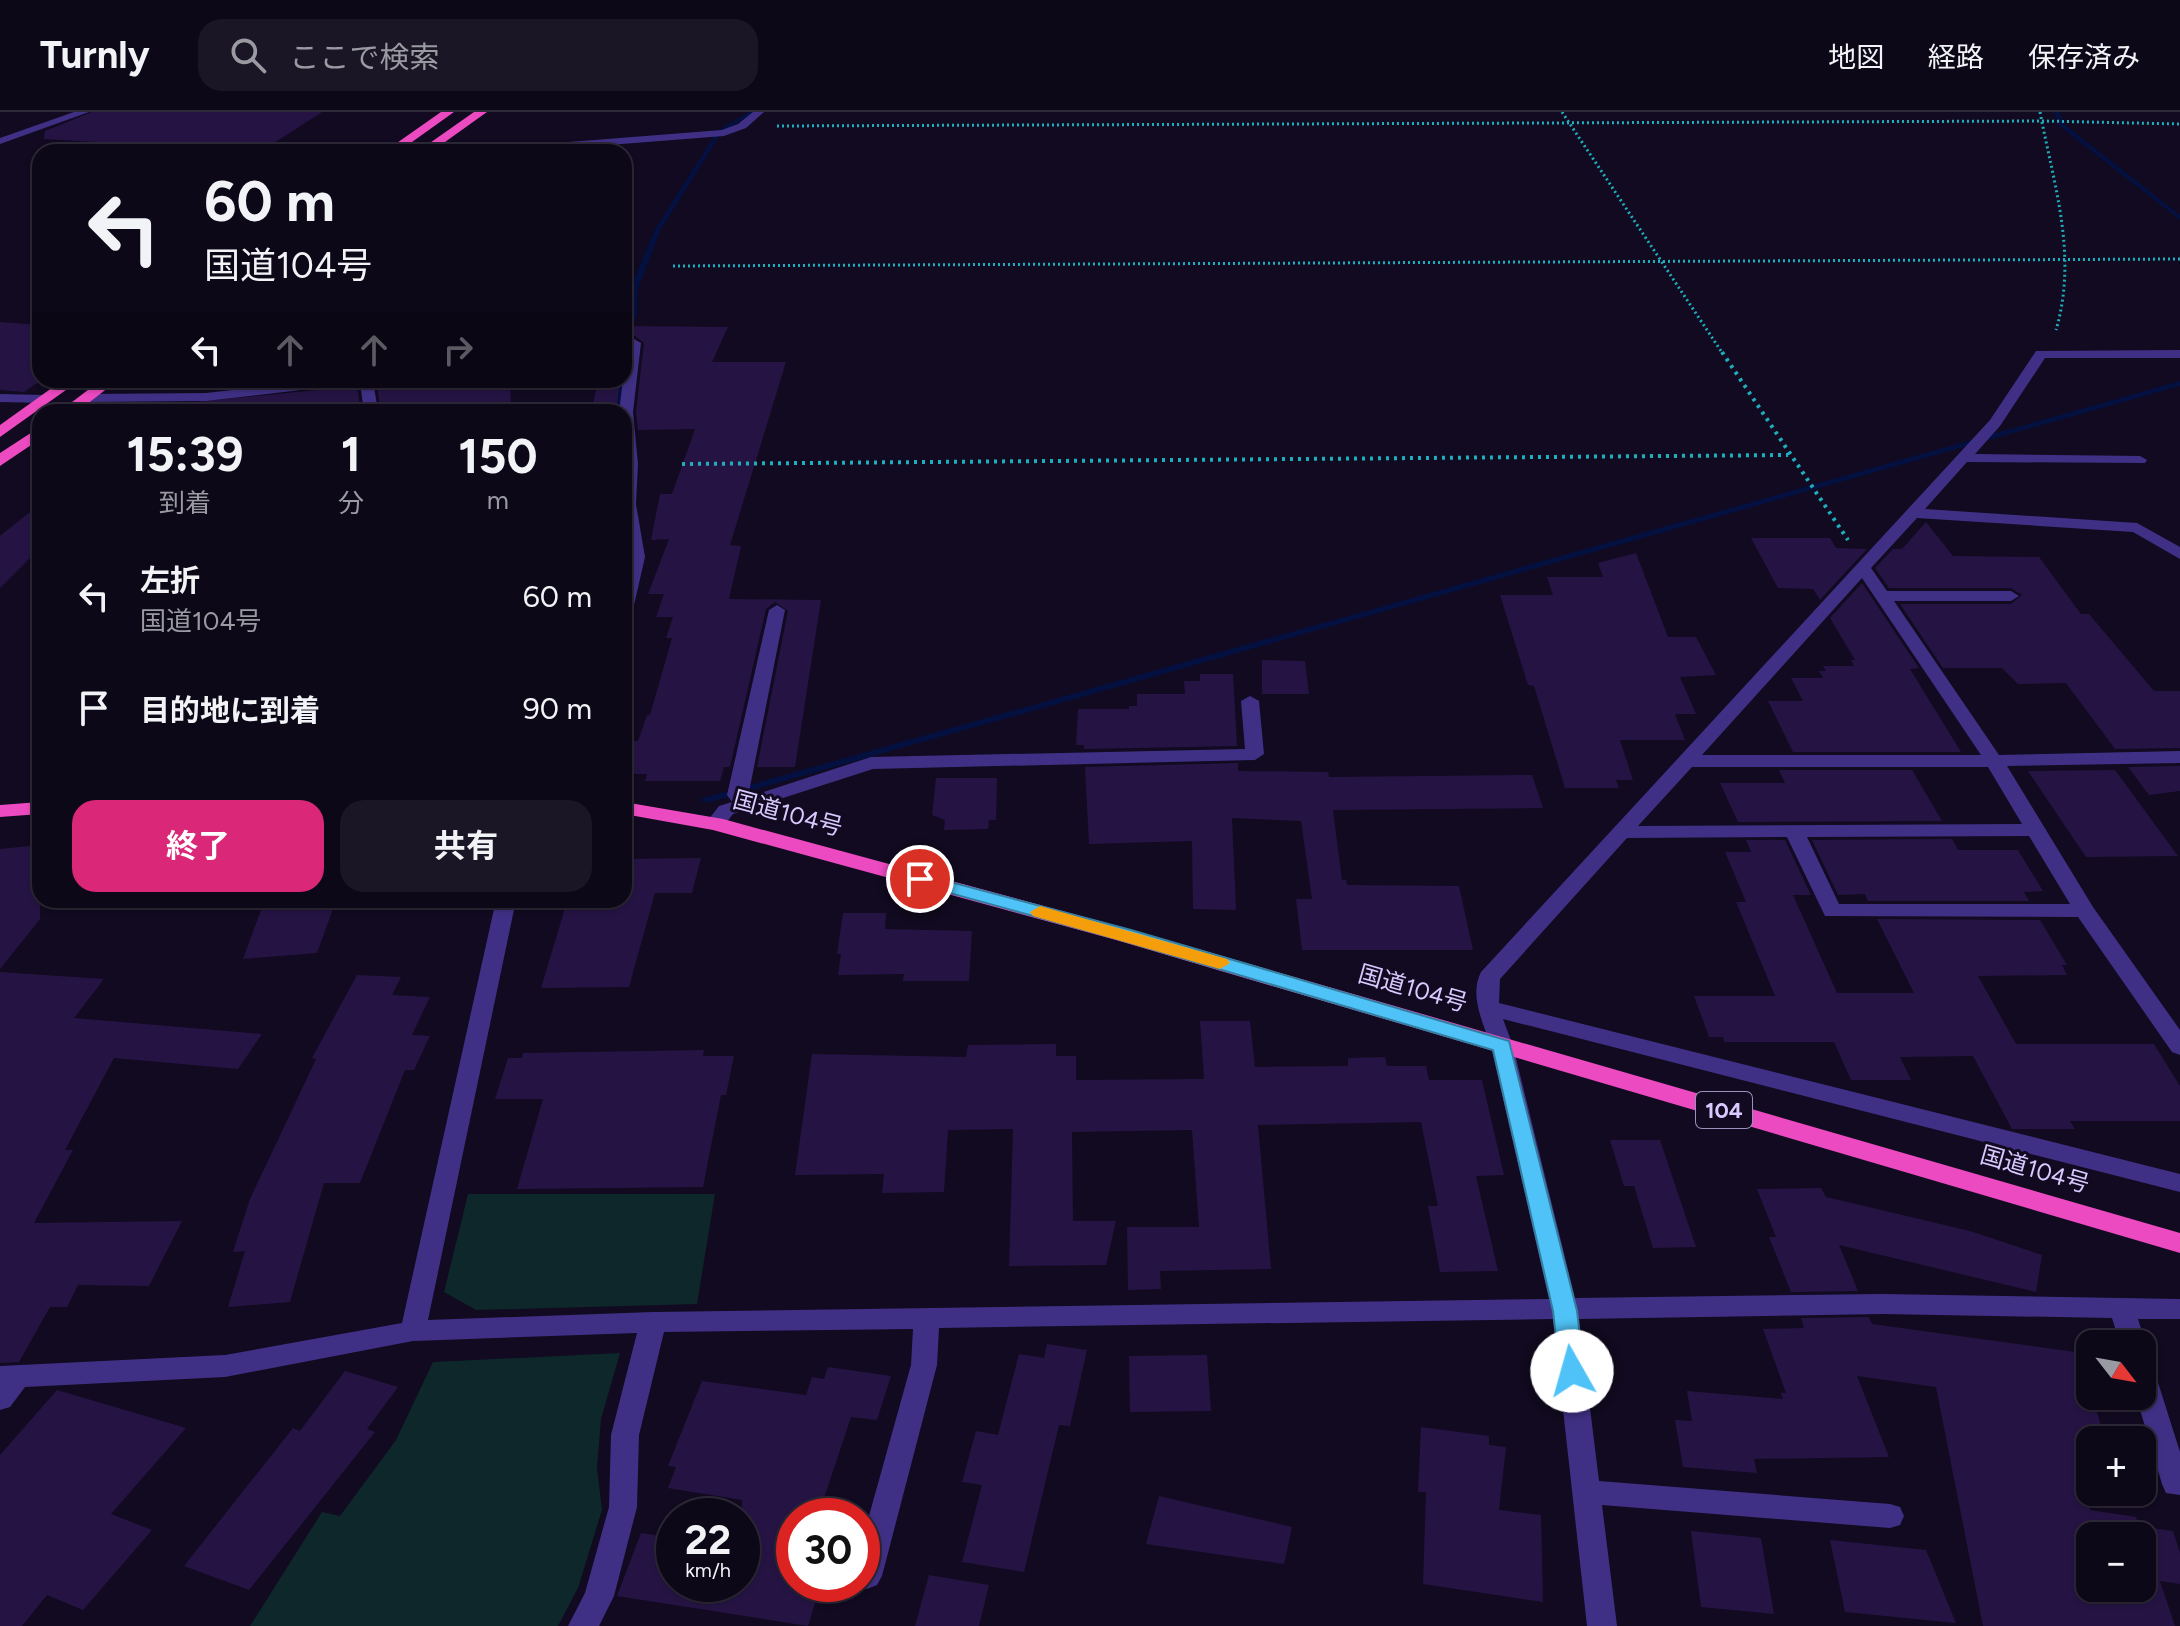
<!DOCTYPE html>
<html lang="ja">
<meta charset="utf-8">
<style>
:root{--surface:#0d0818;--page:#1b1625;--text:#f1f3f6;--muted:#9a9aa2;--line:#2d2937;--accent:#db2777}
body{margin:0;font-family:Figtree,"Noto Sans JP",sans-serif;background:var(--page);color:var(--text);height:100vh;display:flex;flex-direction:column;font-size:30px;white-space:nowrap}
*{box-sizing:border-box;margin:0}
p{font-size:26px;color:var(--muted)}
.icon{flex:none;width:44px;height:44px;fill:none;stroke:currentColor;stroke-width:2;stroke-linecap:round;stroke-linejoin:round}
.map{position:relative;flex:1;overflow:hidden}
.side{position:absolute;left:32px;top:292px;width:600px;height:504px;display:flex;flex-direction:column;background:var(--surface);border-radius:24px;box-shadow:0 2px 6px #0004,0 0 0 2px var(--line)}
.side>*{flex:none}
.top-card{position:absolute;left:32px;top:32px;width:600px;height:244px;border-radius:24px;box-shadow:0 2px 6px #0004,0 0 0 2px var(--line);background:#0d0818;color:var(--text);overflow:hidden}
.needle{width:52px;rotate:121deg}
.tools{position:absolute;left:2076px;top:1218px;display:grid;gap:16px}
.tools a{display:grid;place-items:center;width:80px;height:80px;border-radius:16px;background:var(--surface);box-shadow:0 2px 6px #0004,0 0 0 2px var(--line);font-size:40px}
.speed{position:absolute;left:656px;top:1386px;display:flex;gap:16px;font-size:40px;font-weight:700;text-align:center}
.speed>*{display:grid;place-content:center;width:104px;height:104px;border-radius:50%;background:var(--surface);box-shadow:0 2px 6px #0004,0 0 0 2px var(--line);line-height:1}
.speed small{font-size:20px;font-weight:400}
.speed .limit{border:12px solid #d22;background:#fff;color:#111}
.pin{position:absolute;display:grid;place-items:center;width:68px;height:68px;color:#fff;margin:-34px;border:4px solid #fff;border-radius:50%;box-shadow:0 2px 8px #0007}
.me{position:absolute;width:88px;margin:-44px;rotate:353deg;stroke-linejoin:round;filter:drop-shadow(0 0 6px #0008)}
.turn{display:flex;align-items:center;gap:28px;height:168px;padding:0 40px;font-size:36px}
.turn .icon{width:104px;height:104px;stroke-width:2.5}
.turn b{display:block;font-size:56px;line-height:68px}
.lanes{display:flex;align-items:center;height:76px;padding:0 40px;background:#0003;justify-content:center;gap:40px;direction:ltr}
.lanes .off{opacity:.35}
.eta{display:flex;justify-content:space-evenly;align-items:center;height:136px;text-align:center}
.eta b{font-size:48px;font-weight:700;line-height:56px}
.button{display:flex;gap:16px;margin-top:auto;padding:16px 40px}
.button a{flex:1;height:92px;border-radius:24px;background:var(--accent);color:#fff;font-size:32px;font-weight:700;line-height:92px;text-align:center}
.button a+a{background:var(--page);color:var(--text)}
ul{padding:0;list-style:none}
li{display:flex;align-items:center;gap:24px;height:112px;padding:0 40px}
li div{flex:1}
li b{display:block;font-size:30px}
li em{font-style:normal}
header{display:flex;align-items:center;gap:48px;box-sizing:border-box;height:112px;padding:0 40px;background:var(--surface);border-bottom:2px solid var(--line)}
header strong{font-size:38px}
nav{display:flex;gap:44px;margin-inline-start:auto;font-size:28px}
.search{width:560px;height:72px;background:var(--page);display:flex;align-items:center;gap:20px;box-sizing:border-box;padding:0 28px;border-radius:24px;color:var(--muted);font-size:30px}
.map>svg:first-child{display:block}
</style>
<header>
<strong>Turnly</strong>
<div class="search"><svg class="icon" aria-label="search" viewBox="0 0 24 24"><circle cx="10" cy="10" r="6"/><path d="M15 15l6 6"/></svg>ここで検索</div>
<nav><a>地図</a><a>経路</a><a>保存済み</a></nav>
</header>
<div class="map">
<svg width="2180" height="1514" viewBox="0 0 2180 1514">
<rect width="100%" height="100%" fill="#110a20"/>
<path fill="#0d272b" d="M468 1082H715L697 1192 476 1198 444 1180Z
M620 1241 601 1307 597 1356 602 1398 578 1476 558 1514H250L322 1400 340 1404 396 1328 433 1250Z"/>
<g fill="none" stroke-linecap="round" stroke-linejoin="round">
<path fill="#041040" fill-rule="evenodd" d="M749 0H756L722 20 661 117 638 177 637 202 628 231 624 233V218L629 202 630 177 655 117 718 18Z
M2054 0H2060L2064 12 2180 103V108L2059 14Z
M615 268H623L620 300H612Z
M2180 269V274L711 690H703L701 688 703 686Z"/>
</g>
<path fill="#251443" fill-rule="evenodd" d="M92 0H322L271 33 258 32 248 39 44 27 45 19Z
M0 210 40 213V269L24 280 0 278Z
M624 214 728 215 712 250H786L730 433 741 434 729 487 821 488 795 655H757L788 499 775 490 766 497 730 655H724L720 669H645L647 662H624V629H638L647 603H650L672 526H666L673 505H656L664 482H648L669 427 651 428 660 382H672L695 317 638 318 636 300 644 231 635 224 624 225Z
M188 268H293L183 278Z
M376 268H510L511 295 381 300Z
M620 268 616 300H591L598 269Z
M357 274 361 300H172L175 292Z
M40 392V436L0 476V424Z
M1926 410 1953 444 2039 445 2081 502H2089L2154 579H2180V636L2115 637 2066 571 2018 572 2002 556H1943L1900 492H2011L2022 483 2011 476H1889L1875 456 1893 437H1902Z
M1751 426H1830L1836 436 1867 437 1820 488 1813 477 1778 476Z
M1636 441 1668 525H1696L1716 563 1680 565 1696 602H1675L1685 628H1620L1633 668H1616L1619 676H1565L1534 574 1528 573 1500 483H1553L1547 465H1603L1598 451Z
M1862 471 1919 556 1910 557 1961 640H1793L1768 589H1803L1791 566H1823L1819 559H1826L1823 554H1854L1851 548H1855L1830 506Z
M1262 548 1305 549 1309 582H1262Z
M1200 562H1233L1237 634 1084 637V633H1076L1078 597H1129V594H1137V582H1185L1184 569H1200Z
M1238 651V659L1328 660 1329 665 1532 663 1543 696 1333 698 1342 768H1346L1347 773 1459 774 1473 838H1302L1296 787H1312L1301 709 1232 706 1236 798 1193 797 1192 729 1089 732 1085 655Z
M2180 654V679L2149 683 2128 655Z
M1779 658H1912L1942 709 1738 710 1720 671H1785Z
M2115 658 2178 744 2086 745 2028 659Z
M936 666H997L996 708H989L988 717 944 718 945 708 932 703Z
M1952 727 1958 738H2018L2043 779 2024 780 2029 789H1868L1865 782 1838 783 1812 728Z
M1746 728H1785L1811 783H1793L1837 881H1914L1877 807 2040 808 2067 853H2062L2067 863 1978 864 2016 932H2154L2180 974V1009H2070L2075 1017H2012L1973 944 1900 945 1911 968H1851L1834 930H1724L1723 925H1709L1694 884H1775L1736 790H1746L1725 740H1751Z
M40 733V807L0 857V737Z
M701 746 692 781H655L629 875 541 876 566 793 624 792V747Z
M273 788H315L312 797H333L317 841 243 847 261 798 269 797Z
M843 801H886L885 817 972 819 969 869H903L904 862 838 863 841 842H837Z
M0 860 104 867 74 906 262 922 238 957 114 946 65 1038H73L34 1111 182 1109 149 1174 78 1173 67 1195H50L19 1250 0 1251Z
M357 863 401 865 392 883 430 885 412 923 430 924 414 958H405L360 1071H324L290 1190 228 1195 245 1139 233 1140 250 1087 316 947 312 946Z
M1200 909H1250L1255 955 1348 954V946L1385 945 1387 954H1426L1429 968H1482L1504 1063 1476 1064 1498 1159 1440 1160 1428 1094H1438L1421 1010 1258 1013 1271 1157 1160 1159 1161 1177 1128 1178 1127 1115H1199L1192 1018 1072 1020 1073 1109H1116L1106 1153 1009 1154 1013 1017 948 1018 944 1080 882 1081 884 1062 795 1063 812 942 966 945 968 933 1056 932V944H1076V968L1204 967Z
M704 938 703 944H734L726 983H721L703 1075 517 1077 543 987H495L508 946H522L523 941Z
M1610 1028H1660L1696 1135 1653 1136 1634 1074H1624Z
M1821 1076 1826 1085 1970 1119 2042 1143 2036 1180 1839 1133 1858 1179 1791 1180 1769 1125H1776L1757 1077Z
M1869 1205 1872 1212 2090 1242V1284H2113L2116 1292 2094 1290 2105 1328H2090V1398L2136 1405 2139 1414 2173 1419 2180 1441V1472L2160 1469 2175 1514H1983L1936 1275 1857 1264 1889 1345 1754 1347 1757 1361 1683 1355 1675 1308 1692 1309 1687 1279 1783 1287 1781 1281H1786L1763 1217 1804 1216 1801 1206ZM2090 1424H2142V1476H2090Z
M1047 1232 1087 1238 1070 1314 1059 1313 1024 1460 962 1450 982 1373 962 1370 976 1319 998 1323 1019 1242 1044 1246Z
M1207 1243 1211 1299 1130 1300 1129 1244Z
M828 1255 891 1264 877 1308 851 1305 818 1404H794V1472H821L808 1514 617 1484 641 1421 674 1426V1472H742V1388L668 1376 676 1355 668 1354 702 1269 806 1283 812 1265 824 1267Z
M345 1259 398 1275 367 1317 375 1320 249 1478 184 1454 293 1316 300 1319Z
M57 1278 186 1316 111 1402 152 1418 83 1498 47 1483 22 1514H0V1343Z
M1421 1315 1489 1324V1333L1506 1335 1499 1398 1541 1403 1543 1490 1423 1472 1426 1380H1418Z
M1159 1384 1292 1415 1284 1452 1146 1432Z
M1691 1419 1761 1426 1774 1502 1701 1495Z
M1830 1428 1926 1438 1956 1511 1845 1500Z
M929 1463 989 1473 979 1514H915Z"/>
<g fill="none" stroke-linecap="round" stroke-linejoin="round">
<path stroke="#20adbc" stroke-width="3" stroke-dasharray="2 3" stroke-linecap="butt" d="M1562 0 1723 242
M2040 0C2054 74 2078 143 2056 218
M777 14 2042 9 2180 12
M673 154 2180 147"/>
<path stroke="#20adbc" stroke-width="4" stroke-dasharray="3 5" stroke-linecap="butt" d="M1722 240 1848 428
M682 352 1788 343"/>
<path fill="#403085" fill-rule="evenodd" d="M753 0H764L746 16 724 24 519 40H473L478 37 722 18 738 12Z
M634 227 641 231 633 300 638 352 636 392 645 445 632 502 624 507V466L629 445 624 414V300H619L627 236H624V228Z
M2180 238V246H2045L2000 314 1975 342 2140 344 2147 348 2145 351 1967 350 1925 397 2137 411 2180 435V447L2133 420 1917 406 1871 456 1887 479H2011L2019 484 2011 489H1894L1999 643 2180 639V651L2007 654 2093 795 2180 918V943L2172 940 2078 805 1825 804 1787 725 1627 726 1500 867 1499 891 2180 1062V1080L1503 907 1513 934 1575 1186 1882 1182 2180 1187V1207H2138L2146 1232 2142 1240V1232H2120L2112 1206 1882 1202 1579 1207 1599 1369 1890 1392 1900 1395 1904 1404 1900 1413 1890 1416 1602 1393 1617 1514H1587L1553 1207 939 1216 937 1253 882 1464 877 1473 867 1477 856 1472H862V1429L911 1253 913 1217 664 1220 639 1323 637 1395 614 1484 599 1514H568L585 1481 609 1395 611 1323 637 1221 413 1229 225 1265 25 1275 10 1295 0 1298V1254L225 1243 402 1211 496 788H516L428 1208 653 1200 1549 1187 1491 934C1483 911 1469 883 1481 860L1990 308 2036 239ZM1862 466 1981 643H1702ZM1692 655H1988L2022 712 1638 714ZM2029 724 2070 792H1839L1807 725Z
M319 268H373L378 300H364L360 271 206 289 86 290 79 286 86 282 206 281Z
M0 282 46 283 53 287 46 291 0 290Z
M777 493 785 498 748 685 871 645 1245 637 1241 589 1250 584 1259 589 1264 642 1255 648 873 657 733 702 722 716H708L705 712 719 694 732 690 727 683 769 498Z
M2142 1250 2151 1253 2155 1261 2180 1340V1383L2166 1381 2162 1372 2136 1284H2142Z"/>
<path fill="#403085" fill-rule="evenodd" d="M74 0H89L0 32V26Z"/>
<path fill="#ec4ac0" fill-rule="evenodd" d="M441 0H454L398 40H384Z
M474 0H487L431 40H417Z
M63 268H80L0 325V313Z
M101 268H118L77 300H59Z
M40 315V327L0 354V341Z
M40 690V702L0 705V693Z
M624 690 723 707 1132 818 2180 1121V1141L1116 828 713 718 624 702Z"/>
</g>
<path fill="#4fc3f7" stroke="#337fa1" stroke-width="2" d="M920 762 1131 818 1509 929 1577 1199 1584 1259 1581 1266 1572 1269 1564 1266 1560 1259 1553 1199 1493 938 1117 827 913 771 910 767Z"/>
<path fill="#f59e0b" d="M1040 794 1227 847 1230 851 1220 857 1033 804 1030 800Z"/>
<g text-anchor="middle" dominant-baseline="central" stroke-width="6" stroke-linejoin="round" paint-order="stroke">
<rect fill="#110a20" stroke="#9c90bc" stroke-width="2" x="1696" y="980" width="56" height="36" rx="6"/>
<g font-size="22" font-weight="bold" fill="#d8c9ff">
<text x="1724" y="998">104</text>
</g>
<g font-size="24" fill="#d8c9ff" stroke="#110a20">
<text transform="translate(788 701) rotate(15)">国道104号</text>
<text transform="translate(1413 876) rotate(16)">国道104号</text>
<text transform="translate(2035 1057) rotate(16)">国道104号</text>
</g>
</g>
</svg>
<div class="tools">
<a><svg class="needle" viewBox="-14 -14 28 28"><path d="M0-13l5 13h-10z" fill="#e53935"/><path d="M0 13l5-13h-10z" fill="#9a9aa2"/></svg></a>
<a>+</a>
<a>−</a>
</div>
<div class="speed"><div>22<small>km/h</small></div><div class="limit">30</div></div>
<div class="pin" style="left:920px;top:767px;background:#d93025"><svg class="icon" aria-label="arrive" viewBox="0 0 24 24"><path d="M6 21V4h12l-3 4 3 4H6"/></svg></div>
<svg class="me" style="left:1572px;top:1259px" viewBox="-20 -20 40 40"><circle r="19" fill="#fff"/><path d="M0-13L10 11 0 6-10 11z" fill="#4fc3f7"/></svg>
<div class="top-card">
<div class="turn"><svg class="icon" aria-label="left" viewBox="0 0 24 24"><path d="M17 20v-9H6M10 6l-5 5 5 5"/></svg><div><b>60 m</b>国道104号</div></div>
<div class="lanes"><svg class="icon" aria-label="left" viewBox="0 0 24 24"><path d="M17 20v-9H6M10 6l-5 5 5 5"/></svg><svg class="icon off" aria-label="ahead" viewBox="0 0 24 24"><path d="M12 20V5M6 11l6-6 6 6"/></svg><svg class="icon off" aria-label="ahead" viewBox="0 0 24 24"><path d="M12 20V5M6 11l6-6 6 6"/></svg><svg class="icon off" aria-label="right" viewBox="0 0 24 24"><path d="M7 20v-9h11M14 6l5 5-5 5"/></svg></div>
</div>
<section class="side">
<div class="eta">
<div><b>15:39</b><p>到着</p></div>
<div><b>1</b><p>分</p></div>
<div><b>150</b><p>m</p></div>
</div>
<ul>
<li><svg class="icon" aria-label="left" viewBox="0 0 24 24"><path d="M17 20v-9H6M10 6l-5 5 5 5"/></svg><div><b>左折</b><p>国道104号</p></div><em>60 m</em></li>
<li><svg class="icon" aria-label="arrive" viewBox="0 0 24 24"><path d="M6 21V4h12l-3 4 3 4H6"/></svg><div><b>目的地に到着</b></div><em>90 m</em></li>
</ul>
<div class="button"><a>終了</a><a>共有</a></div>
</section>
</div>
